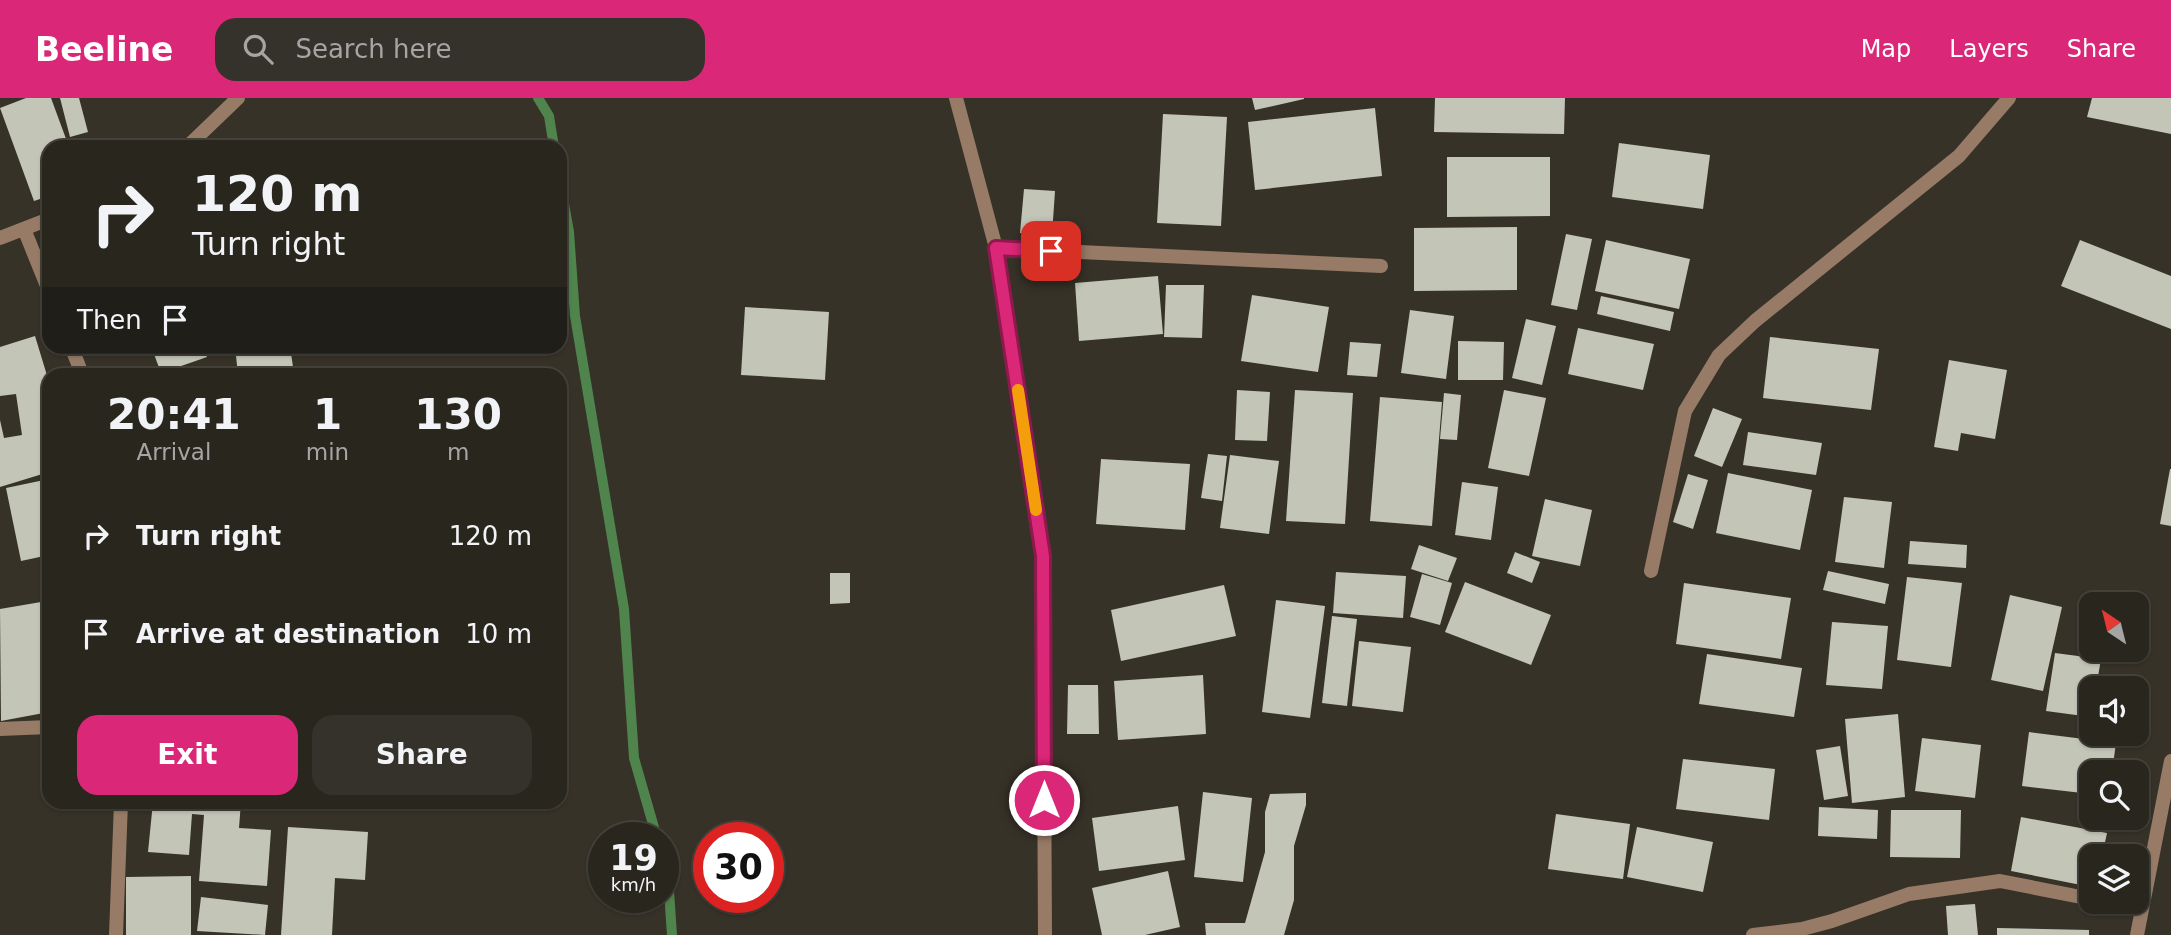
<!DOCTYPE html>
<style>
:root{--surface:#29261e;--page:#35322b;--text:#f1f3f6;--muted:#a5a5a4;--line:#45433c;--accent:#db2777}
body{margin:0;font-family:"DejaVu Sans",sans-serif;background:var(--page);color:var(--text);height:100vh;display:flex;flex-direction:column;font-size:26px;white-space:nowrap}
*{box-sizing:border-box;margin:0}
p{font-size:23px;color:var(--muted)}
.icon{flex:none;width:38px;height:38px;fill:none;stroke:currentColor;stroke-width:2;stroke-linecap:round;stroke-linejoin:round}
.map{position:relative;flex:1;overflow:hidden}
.side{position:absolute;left:42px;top:270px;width:525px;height:441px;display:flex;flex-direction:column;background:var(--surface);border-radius:21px;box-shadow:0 2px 5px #0004,0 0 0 2px var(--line)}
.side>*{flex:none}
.top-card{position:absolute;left:42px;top:42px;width:525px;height:214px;border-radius:21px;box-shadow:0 2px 5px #0004,0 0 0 2px var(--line);background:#29261e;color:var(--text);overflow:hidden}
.needle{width:46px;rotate:325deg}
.tools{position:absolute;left:2079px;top:494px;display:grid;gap:14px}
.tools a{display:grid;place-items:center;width:70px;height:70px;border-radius:14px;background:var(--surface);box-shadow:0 2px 5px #0004,0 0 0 2px var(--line);font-size:35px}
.speed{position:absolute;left:588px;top:724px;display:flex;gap:14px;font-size:35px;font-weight:700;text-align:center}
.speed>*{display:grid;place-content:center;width:91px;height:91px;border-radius:50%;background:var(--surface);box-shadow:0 2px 5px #0004,0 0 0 2px var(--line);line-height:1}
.speed small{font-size:18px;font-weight:400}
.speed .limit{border:10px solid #d22;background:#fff;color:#111}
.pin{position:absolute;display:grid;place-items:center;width:60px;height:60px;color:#fff;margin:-30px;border-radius:14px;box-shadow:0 4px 10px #0006}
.me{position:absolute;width:77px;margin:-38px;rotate:0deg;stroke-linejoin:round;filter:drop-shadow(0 0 5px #0008)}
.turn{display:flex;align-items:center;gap:24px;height:147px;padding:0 35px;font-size:32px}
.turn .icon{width:91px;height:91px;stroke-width:2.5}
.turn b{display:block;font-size:49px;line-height:60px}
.then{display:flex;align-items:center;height:66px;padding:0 35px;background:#0003;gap:14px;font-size:26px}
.eta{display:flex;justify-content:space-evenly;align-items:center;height:119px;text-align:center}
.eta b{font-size:42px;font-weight:800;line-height:49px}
.action{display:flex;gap:14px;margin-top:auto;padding:14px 35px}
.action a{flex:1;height:80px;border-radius:21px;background:var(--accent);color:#fff;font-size:28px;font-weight:800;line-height:80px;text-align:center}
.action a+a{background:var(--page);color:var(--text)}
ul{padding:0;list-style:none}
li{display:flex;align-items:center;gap:21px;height:98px;padding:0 35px}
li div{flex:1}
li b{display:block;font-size:26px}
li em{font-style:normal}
header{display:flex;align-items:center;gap:42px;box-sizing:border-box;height:98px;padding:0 35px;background:var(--accent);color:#fff}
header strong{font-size:33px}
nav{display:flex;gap:38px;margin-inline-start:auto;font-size:24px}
.search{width:490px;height:63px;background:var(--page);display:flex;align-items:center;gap:18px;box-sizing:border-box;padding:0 24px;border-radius:21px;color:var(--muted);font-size:26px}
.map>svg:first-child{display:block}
</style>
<header>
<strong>Beeline</strong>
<div class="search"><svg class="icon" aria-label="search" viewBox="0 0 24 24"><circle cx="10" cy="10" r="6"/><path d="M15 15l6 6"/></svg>Search here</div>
<nav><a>Map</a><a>Layers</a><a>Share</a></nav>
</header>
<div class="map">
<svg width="2171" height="837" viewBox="0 0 2171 837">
<rect width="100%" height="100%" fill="#373228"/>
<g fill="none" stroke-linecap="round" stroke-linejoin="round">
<path stroke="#4f844d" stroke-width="10" d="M538 0 549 18 554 49
M560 83 569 134 575 218 624 511 634 660 657 740
M663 762 668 778 672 837"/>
</g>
<path fill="#c3c5b7" d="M26 0H51L69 49H49V98L34 103 0 10Z
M60 0H79L88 34 70 39Z
M1252 0H1304V1L1255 12Z
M1435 0H1565L1564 36 1434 34Z
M2092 0H2171V36L2087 19Z
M1375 10 1382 78 1255 92 1248 24Z
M1163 16 1227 19 1221 128 1157 125Z
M1619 45 1710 57 1703 111 1612 99Z
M1447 59H1550V118L1447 119Z
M1024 91 1055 93 1052 137 1020 135Z
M1517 129V192L1414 193V130Z
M1566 136 1592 141 1577 212 1551 207Z
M1606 142 1690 161 1679 211 1595 193Z
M2080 142 2171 178V231L2061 188Z
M1158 178 1163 236 1079 243 1075 185Z
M1166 187H1204L1202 240 1164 239Z
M1252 197 1329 209 1318 274 1241 263Z
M1601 198 1674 214 1670 233 1597 216Z
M745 209 829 214 825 282 741 277Z
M1410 212 1454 218 1446 281 1401 275Z
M1526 221 1556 228 1542 287 1512 280Z
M1578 230 1654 246 1643 292 1568 276Z
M35 238 49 284V374L0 389V322L4 340 22 337 16 296 0 298V249Z
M1770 239 1879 251 1871 312 1763 300Z
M1458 243 1504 244 1503 282H1458Z
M1350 244 1381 246 1377 279 1347 277Z
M151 248H203L207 259 161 275Z
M290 248 294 276H238L235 249Z
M1949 262 2007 272 1995 341 1961 335 1958 353 1934 349Z
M1237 292 1270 294 1267 343 1235 342Z
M1295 292 1353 295 1345 426 1286 423Z
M1504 292 1546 300 1529 378 1488 370Z
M1444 295 1461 297 1457 342 1440 341Z
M1380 299 1442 304 1432 428 1370 423Z
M1713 310 1742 321 1722 369 1694 358Z
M1748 334 1822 345 1816 377 1743 367Z
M1208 356 1227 358 1222 403 1201 400Z
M1230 357 1279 363 1269 436 1220 430Z
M1101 361 1190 366 1185 432 1096 426Z
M2170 371H2171V428L2160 426Z
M1728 375 1812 392 1800 452 1716 435Z
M1688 376 1708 382 1693 431 1673 424Z
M49 381V457L21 463 6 390Z
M1462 384 1498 389 1491 442 1455 437Z
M1844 399 1892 404 1884 470 1835 464Z
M1545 401 1592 412 1580 468 1532 458Z
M1910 443 1967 447 1966 470 1908 466Z
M1419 447 1457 460 1448 483 1411 471Z
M1515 454 1540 464 1532 485 1507 475Z
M1828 473 1889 486 1885 506 1823 492Z
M1336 474 1406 478 1403 520 1333 515Z
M830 475H850V505L830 506Z
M1422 476 1452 485 1440 527 1410 519Z
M1907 479 1962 485 1951 569 1897 562Z
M1465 484 1551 517 1531 567 1445 534Z
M1684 485 1791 500 1781 561 1676 546Z
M1224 487 1236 538 1121 563 1111 512Z
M2010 497 2062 509 2043 593 1991 582Z
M1276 502 1325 508 1310 620 1262 614Z
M41 504 49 549V614L1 623 0 511Z
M1332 518 1357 521 1347 608 1322 605Z
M1832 524 1888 528 1882 591 1826 587Z
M1359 543 1411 549 1403 614 1352 608Z
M2055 555 2101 561 2096 590H2091V619L2046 613Z
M1707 556 1802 570 1794 619 1699 606Z
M1203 577 1206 636 1118 642 1114 583Z
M1068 587H1098L1099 636H1067Z
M1898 616 1905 699 1852 705 1845 621Z
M2029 634 2116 645 2112 674H2091V696L2022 688Z
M1922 640 1981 647 1975 700 1915 693Z
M1840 648 1848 698 1824 702 1816 652Z
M1683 661 1775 671 1769 722 1676 711Z
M1203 694 1252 700 1243 784 1194 779Z
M1306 695V707L1294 748V802L1284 837H1206L1205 825H1245L1265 754V714L1270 696Z
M153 704H241L239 730 271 732 267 788 199 783 204 717 192 716 189 757 148 754Z
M1178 708 1185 762 1099 773 1092 720Z
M1819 709 1878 712 1877 741 1818 738Z
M1891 712H1961L1960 760 1890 759Z
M1556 716 1630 726 1623 781 1548 771Z
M2021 719 2107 735 2102 758H2091V789L2011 773Z
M288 729 368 734 365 782 335 780 332 837H281Z
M1637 729 1713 744 1703 794 1627 779Z
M1168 773 1180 829 1145 837H1102L1092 790Z
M191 778V837H126V779Z
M201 799 268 807 265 837 197 833Z
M1975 806 1978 837H1948L1946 808Z
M1997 830 2089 832V837H1997Z"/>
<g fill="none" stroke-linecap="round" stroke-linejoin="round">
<path stroke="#977b67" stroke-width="14" d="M956 0 996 150 1043 458 1045 837
M187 49 238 0
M24 131 49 193
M0 140 49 121
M996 150 1381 168
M71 248 82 276
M1651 473 1685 313 1719 257 1755 223 1959 58 2009 0
M0 631 49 629
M2104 803 2141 810
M116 837 121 704
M1753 837 1802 831 1832 823 1909 796 2000 783 2091 801
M2137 837 2171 663"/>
</g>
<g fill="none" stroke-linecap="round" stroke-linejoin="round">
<defs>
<path id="route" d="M1044 702 1043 458 996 150 1051 153"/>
</defs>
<use href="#route" stroke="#8e194d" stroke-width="18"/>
<use href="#route" stroke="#db2777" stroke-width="12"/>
<path stroke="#f59e0b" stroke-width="12" d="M1018 292 1036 412"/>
</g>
</svg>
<div class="tools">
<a><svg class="needle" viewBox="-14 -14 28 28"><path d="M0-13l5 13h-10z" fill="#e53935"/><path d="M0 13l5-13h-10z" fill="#a5a5a4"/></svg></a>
<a><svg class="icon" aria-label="sound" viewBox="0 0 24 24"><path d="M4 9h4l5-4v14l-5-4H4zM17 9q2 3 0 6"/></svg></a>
<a><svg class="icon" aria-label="search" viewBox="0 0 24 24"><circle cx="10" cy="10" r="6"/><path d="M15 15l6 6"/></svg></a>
<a><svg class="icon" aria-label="layers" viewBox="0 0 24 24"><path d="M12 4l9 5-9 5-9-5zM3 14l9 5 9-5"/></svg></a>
</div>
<div class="speed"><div>19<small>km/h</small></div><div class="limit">30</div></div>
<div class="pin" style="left:1051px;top:153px;background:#d93025"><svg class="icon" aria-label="arrive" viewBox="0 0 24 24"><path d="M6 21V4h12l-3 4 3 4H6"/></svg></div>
<svg class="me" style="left:1044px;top:702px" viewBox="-20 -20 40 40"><circle r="17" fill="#db2777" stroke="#fff" stroke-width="3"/><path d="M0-11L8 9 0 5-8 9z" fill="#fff"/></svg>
<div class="top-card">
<div class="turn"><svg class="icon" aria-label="right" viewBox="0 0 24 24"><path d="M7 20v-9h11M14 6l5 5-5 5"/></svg><div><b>120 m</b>Turn right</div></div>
<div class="then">Then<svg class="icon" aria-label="arrive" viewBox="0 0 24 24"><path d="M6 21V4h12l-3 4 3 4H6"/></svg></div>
</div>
<section class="side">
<div class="eta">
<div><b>20:41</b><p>Arrival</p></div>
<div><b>1</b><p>min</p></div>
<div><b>130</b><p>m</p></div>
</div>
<ul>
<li><svg class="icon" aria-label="right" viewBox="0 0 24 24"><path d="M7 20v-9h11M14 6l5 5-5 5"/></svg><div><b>Turn right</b></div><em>120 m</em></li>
<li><svg class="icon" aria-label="arrive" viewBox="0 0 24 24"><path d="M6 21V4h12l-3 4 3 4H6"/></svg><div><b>Arrive at destination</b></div><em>10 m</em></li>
</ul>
<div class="action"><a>Exit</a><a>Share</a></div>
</section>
</div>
